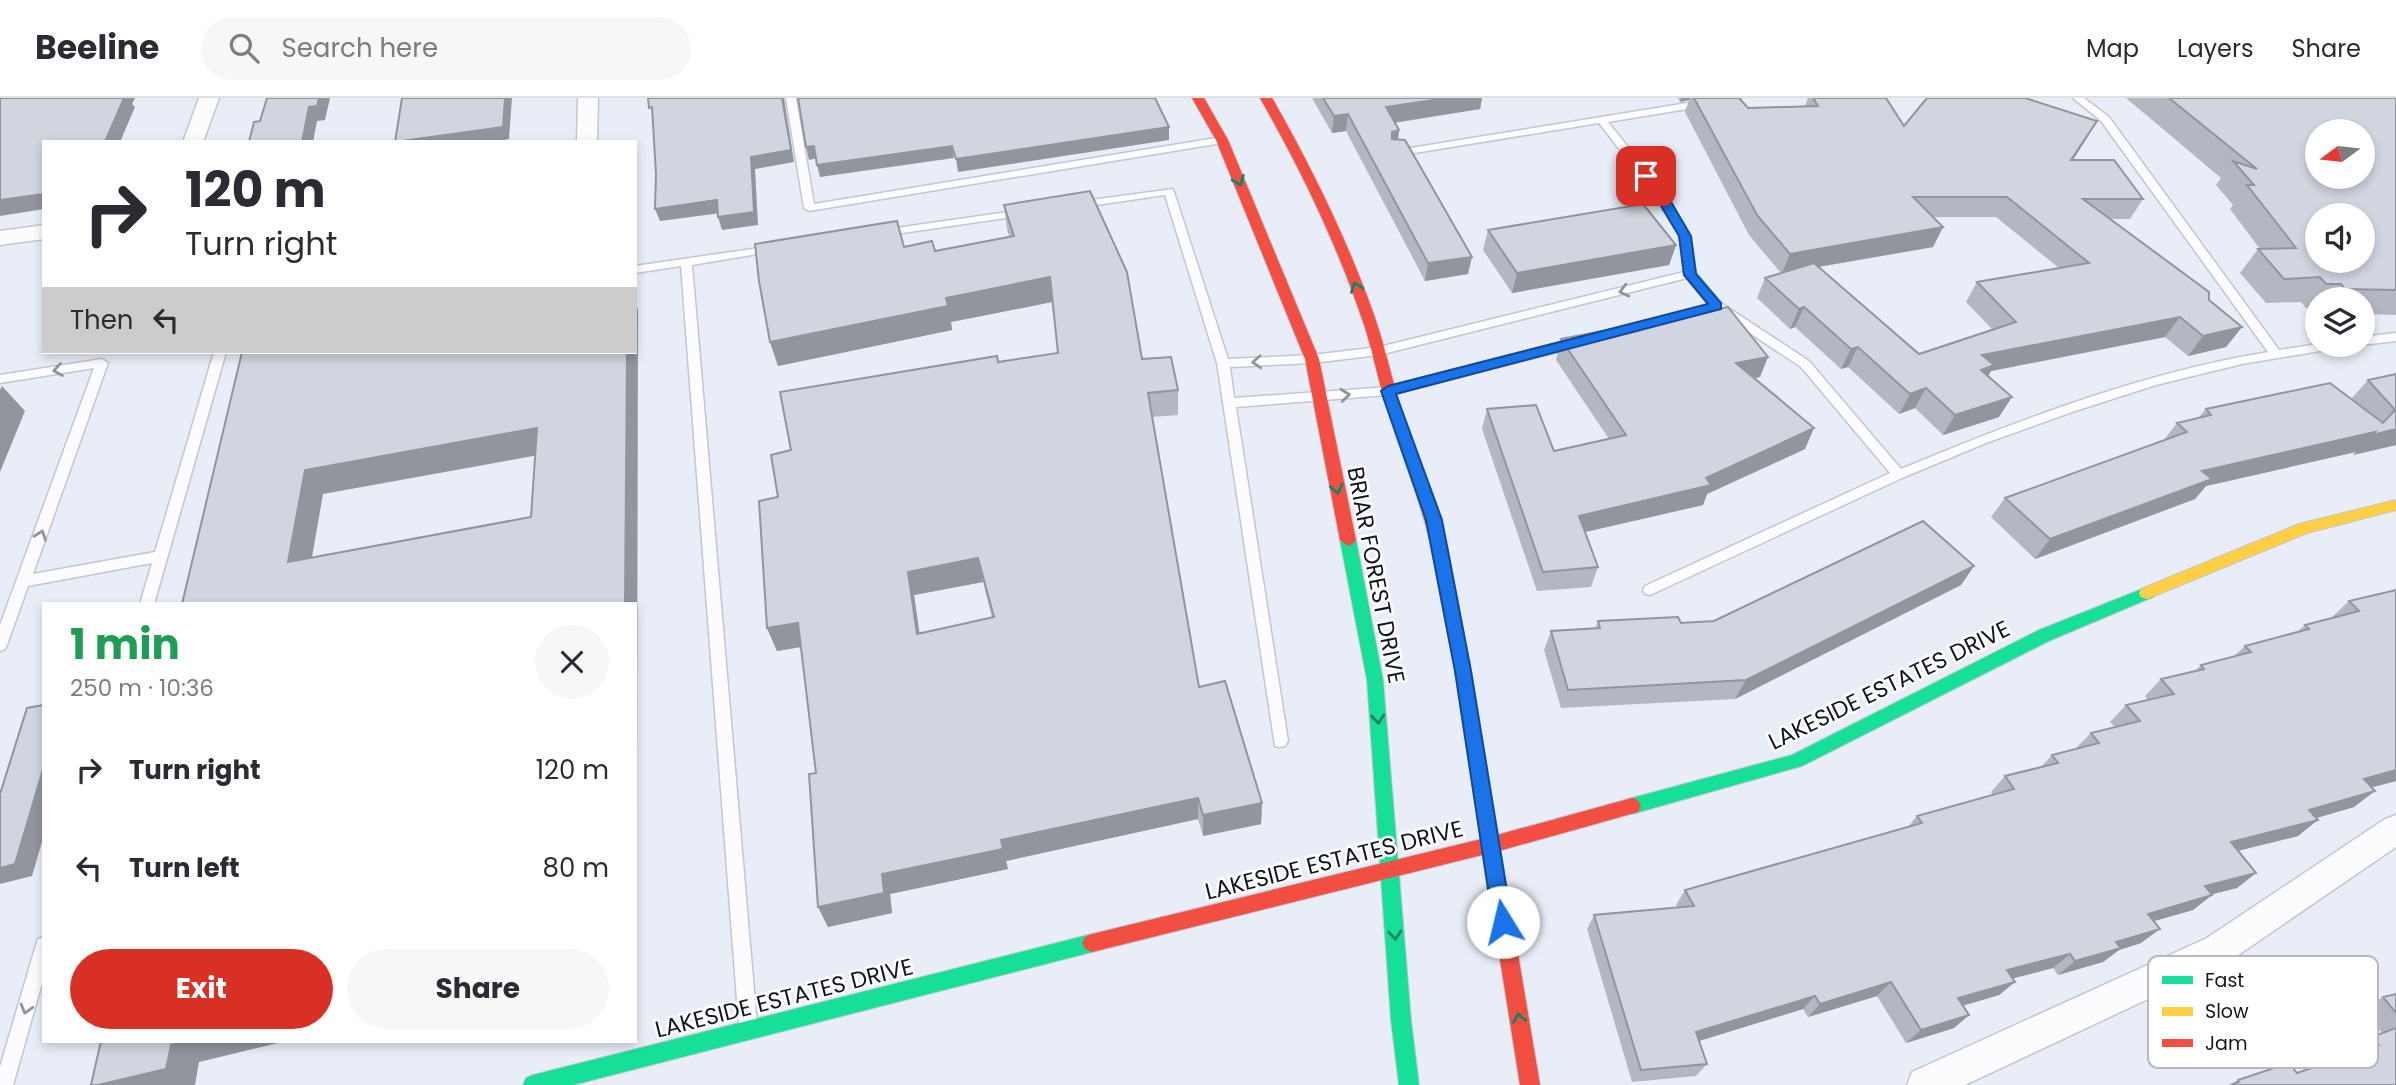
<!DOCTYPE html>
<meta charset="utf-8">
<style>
:root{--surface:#fff;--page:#f7f7f7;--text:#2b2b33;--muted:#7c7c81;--line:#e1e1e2;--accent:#d93025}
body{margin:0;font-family:Poppins,sans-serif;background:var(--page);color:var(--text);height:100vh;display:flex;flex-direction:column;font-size:26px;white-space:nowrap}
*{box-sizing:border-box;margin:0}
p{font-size:23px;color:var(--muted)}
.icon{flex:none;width:38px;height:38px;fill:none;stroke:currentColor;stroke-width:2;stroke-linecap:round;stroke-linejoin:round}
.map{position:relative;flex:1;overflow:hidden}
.details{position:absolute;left:42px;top:504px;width:595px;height:441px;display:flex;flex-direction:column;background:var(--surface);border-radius:0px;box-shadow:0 4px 10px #0003}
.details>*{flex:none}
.banner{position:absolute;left:42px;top:42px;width:595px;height:214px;border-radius:0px;box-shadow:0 4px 10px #0003;background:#fff;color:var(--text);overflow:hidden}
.needle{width:46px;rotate:255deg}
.fabs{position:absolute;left:2305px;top:21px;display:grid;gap:14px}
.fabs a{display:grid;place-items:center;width:70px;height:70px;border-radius:50%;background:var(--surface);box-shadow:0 4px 10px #0003;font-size:35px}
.pin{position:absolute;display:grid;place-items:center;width:60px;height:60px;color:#fff;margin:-30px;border-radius:14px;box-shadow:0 4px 10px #0006}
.me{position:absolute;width:77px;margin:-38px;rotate:351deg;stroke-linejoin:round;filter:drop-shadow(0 0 5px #0008)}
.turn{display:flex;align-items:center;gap:24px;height:147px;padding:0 28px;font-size:32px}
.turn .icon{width:91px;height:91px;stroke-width:2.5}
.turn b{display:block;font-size:49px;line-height:60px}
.then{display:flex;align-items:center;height:66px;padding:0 28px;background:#0003;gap:14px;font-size:26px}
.round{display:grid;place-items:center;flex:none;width:74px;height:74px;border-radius:37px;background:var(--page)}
.head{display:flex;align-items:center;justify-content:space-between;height:119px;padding:0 28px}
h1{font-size:42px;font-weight:700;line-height:52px;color:#1e9e55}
.button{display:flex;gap:14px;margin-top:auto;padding:14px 28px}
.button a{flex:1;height:80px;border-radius:42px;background:var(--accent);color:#fff;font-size:28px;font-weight:700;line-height:80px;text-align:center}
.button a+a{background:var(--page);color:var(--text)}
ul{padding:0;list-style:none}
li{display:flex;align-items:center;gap:21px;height:98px;padding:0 28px}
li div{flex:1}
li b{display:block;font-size:26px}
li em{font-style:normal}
header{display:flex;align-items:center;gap:42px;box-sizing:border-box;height:98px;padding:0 35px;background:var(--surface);border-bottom:2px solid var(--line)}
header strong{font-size:33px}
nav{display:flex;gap:38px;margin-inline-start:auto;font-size:24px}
.search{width:490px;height:63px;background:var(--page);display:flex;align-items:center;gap:18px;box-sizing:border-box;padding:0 24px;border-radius:38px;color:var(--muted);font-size:26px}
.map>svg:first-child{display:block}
</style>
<header>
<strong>Beeline</strong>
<div class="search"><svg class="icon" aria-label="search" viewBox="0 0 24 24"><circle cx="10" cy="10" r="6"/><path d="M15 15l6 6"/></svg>Search here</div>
<nav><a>Map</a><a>Layers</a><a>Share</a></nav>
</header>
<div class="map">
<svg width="2396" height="987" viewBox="0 0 2396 987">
<rect width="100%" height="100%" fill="#e9edf7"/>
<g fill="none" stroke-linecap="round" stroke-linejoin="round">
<defs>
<path id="lane" d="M786 0H796L814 106 1222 39 1227 42 1222 45 809 113 804 110Z
M1718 0H1741L1736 3 1608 24 1665 95 1690 138 1696 175 1721 205 1809 263 1901 371C2019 322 2141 275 2268 254L2101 23 2073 0H2084L2109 19 2279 252 2317 246 2338 247 2332 251 2242 266 2156 287 2072 314 1986 345 1902 380 1650 497 1645 496 1643 492 1645 488 1890 375 1801 269 1715 212 1651 230 1647 229V223L1709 206 1687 180 1379 257 1312 265 1230 269 1234 300 1388 289 1577 241 1583 245 1577 249 1388 297 1236 309 1288 643 1285 648 1280 649 1275 648 1217 265 1165 97 1076 110 1071 107 1076 104 1173 91 1228 261 1312 257 1379 249 1684 174 1680 138 1656 98 1599 25 1396 58 1392 57V53Z
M1022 112 1027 115 1026 117 882 138 877 135 882 132Z
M772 148 776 149V153L692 167 757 928 754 934 748 937 742 934 739 928 681 168 635 175V168Z
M2396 235V243L2362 247H2361L2362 239Z
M214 254H226L154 506H140L152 465 28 488 7 547 5 551 0 553V527L94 270 0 285V277L102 261 108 265 33 476 155 454Z
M44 839V878L13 987H0V969L36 847 38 841Z"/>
<path id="street" d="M199 0H219L203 44H183Z
M578 0H598L597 44H577Z
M44 127V141L0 147V133Z
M2396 717V749L2231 862 1965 987H1907L1912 974 2207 840 2385 721Z"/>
<path id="fast" d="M1348 436 1356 442 1383 582 1411 922 1419 987H1399L1391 922 1367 582 1340 442Z
M1440 446 1448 452 1471 573 1502 761 1499 767 1493 769 1487 767 1484 761 1455 573 1432 452Z
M2147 489 2153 491 2155 495 2153 499 2051 542 1802 668 1632 716 1626 714 1623 708 1626 702 1632 700 1792 657 2039 532Z
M1092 836 1099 839 1102 845 1099 851 1092 854 573 987H523L526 980 533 977Z"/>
<path id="slow" d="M2396 402V412L2307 435 2147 501 2141 499 2139 495 2141 491 2299 426Z"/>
<path id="jam" d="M1192 0H1204L1228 42 1319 261 1356 442 1353 446 1348 448 1340 442 1305 261 1216 42Z
M1260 0H1272C1312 70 1347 141 1374 217 1385 248 1391 279 1401 310 1417 357 1436 403 1448 452L1445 456 1440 458 1432 452C1421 403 1402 357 1387 310 1377 279 1372 248 1361 218 1335 142 1300 70 1260 0Z
M1632 700 1638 702 1641 708 1638 714 1495 754 1502 761 1540 987H1520L1484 761 1486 756 1092 854 1085 851 1082 845 1085 839 1092 836 1490 739Z"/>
</defs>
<use href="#lane" stroke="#c2c6d0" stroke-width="3"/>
<use href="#street" stroke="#c2c6d0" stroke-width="3"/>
<use href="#fast" stroke="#c2c6d0" stroke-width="2"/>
<use href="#slow" stroke="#c2c6d0" stroke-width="2"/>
<use href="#jam" stroke="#c2c6d0" stroke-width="2"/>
<use href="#lane" fill="#fcfcfe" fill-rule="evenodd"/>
<use href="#street" fill="#fcfcfe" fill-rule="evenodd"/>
<use href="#fast" fill="#16e098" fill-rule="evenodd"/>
<use href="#slow" fill="#ffcf43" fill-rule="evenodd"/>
<use href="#jam" fill="#f24e42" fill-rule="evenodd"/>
</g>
<path fill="#b3b7c1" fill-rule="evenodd" d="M1312 0H1482L1480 11 1395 25 1399 32 1398 42 1468 176 1425 183 1346 33 1332 35Z
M1678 0H1739L1748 10 1805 8 1808 0H1886L1904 28 2097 23 2073 62 2143 101 2130 121H2110L2242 229 2226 249 2188 258 2165 239 1991 273 1988 278 1999 319 1943 337 1915 310 1899 316 1848 269 1841 271 1795 229 1790 231 1757 200 1765 180 1781 175 1749 137 1685 14 1689 2 1680 4ZM1933 119H1996L2059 170 1977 184 1966 204 1993 232 1919 256 1819 169 1933 149 1943 129Z
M2126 0H2396V217L2362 216V201H2317V211L2306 210 2301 204 2266 205 2240 175 2258 151H2260L2230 111 2233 107 2216 87 2221 80Z
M1004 107 1142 261 1178 292V317L1152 319 1199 589 1262 705 1261 726 1203 738 1198 721 1006 763 1008 771 890 796 892 815 828 829 818 809 816 675 801 549 777 553 767 530 778 399 791 352 998 264 1058 255 1052 204 951 224 952 232 778 268 770 244 904 149 935 153 1009 138 1007 131ZM983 484 992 520 919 535 914 497Z
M1488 132 1676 147 1669 167 1512 195 1483 152Z
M1561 241 1760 279 1754 280 1805 351 1707 396 1703 407 1585 434 1598 469 1591 489 1537 493 1482 331 1487 311 1554 353 1609 341 1556 262Z
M2396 276V347L2353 357 2356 354 2206 388 2195 401 2035 461 1991 419 2005 400 2163 343 2177 325 2199 319 2206 311 2351 301 2368 282Z
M1974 468 1961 487 1735 601 1561 610 1544 552 1551 533 1595 531 1598 523 1681 525 1714 523Z
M2396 492V683L2372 689 2354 709 2316 720 2298 738 2238 753 2256 775 2237 790 2211 796 2212 797 2193 812 2154 823 2141 845 2119 852 2103 864 2058 877 2053 870 2013 880 2015 884 1999 897 1963 908 1969 917 1954 930 1906 945 1877 898 1808 919 1803 911 1699 943 1707 966 1696 978 1632 984 1587 831 1594 817 1678 809 1676 807 1685 792 1908 729 1917 718 1993 697 1991 694 2005 678 2041 669 2052 657 2075 651 2091 635 2115 629 2110 624 2126 607 2148 602 2145 598 2161 581 2195 573 2201 567 2233 559 2245 548 2297 534 2305 527 2331 520 2349 503Z
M2396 896V987H2229L2238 982 2297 975 2356 955 2352 950 2372 939 2382 935 2363 911 2383 899Z"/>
<path fill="#92959d" d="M123 0H135L132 6 135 9 120 44H105Z
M319 0H330L325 22 317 23 313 44H302L309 9Z
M505 0H512L509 41 493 44H400Z
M782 0H784L794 64 755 71 758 127 722 132 718 119 751 59Z
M1447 0H1482L1480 11 1384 26 1386 9Z
M1681 0H1690L1689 2 1680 4Z
M1348 16 1346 33 1332 35 1334 18Z
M2097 23 2085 43 2060 82 2071 62Z
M1169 29V42L958 74 956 61Z
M1399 32 1397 50 1390 51 1392 34Z
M814 48 818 60 809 62 806 49Z
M952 48 954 60 820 79 817 67Z
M44 96V111L0 118V102Z
M717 102 721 115 660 123 655 111Z
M1943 129 1933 149 1782 175 1790 156Z
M1676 147 1669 167 1512 195 1517 175Z
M1472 159 1468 176 1425 183 1428 165Z
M1050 179 1052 204 951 224 952 232 778 268 770 244 946 200Z
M635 204 638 212 637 711H635V506H625L627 254H635Z
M1804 209 1795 229 1790 231 1799 211Z
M2180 219 2165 239 1991 273 1982 287V257Z
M2242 229 2226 249 2188 258 2203 238Z
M1858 249 1848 269 1841 271 1851 251Z
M1768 259 1760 279 1728 285 1736 265Z
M2 288 25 313 0 374V292Z
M1926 290 1915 310 1899 316 1910 296Z
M2012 299 1999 319 1943 337 1955 317Z
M537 330 550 355 323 396 307 488 288 464 305 372Z
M1814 330 1805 351 1707 396 1703 407 1572 437 1579 418 1706 380Z
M2396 331V347L2353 357 2356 354 2206 388 2195 401 2035 461 2050 441 2202 373 2375 334Z
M978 460 983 484 914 497 923 559 917 536 908 474Z
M1974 468 1961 487 1735 601 1746 582Z
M798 525 807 548 777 553 767 530Z
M44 668V737L32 778 0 786V770Z
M2396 672V683L2343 697 2364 681Z
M2375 693 2354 709 2289 728 2309 712Z
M1198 700V721L1006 763 1008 771 890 796 892 815 828 829 818 809 882 776 1001 742Z
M1262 705 1261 726 1203 738V717Z
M2318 722 2298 738 2212 759 2231 744Z
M2256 775 2237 790 2186 803 2205 788Z
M2212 797 2193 812 2130 830 2148 816Z
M2160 831 2141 845 2119 852 2103 864 2058 877 2075 863 2116 844Z
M2070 856 2053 870 1991 886 2007 872Z
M1891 884 1877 898 1808 919 1820 906Z
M2015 884 1999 897 1943 913 1958 900Z
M1815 898 1803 911 1686 947 1696 934Z
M1969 917 1954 930 1906 945 1921 932Z
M185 943H286L199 964 195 987H98L171 947Z"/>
<path fill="#d0d5e0" stroke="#92959d" stroke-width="2" fill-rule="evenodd" d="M0 0H124L105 44H44V96L0 102Z
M267 0H319L317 8 309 9 302 44H249L254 24 260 23Z
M402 0H505L503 29 395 44Z
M648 0H782L791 52 751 59 754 114 718 119 717 102 655 111 656 76 652 9 649 10Z
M798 0H1155L1169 29 956 61 952 48 817 67 814 48 806 49Z
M1323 0H1447L1386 9 1399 32 1392 34V41L1405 42 1472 159 1428 165 1348 16 1334 18Z
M1694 0H1739L1748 10 1818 8 1813 0H1886L1904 28 1927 0H2025L2097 23 2071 62H2114L2143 101H2083L2209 194V202L2242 229 2203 238 2180 219 1982 257 1994 267 1981 272 2012 299 1955 317 1926 290 1910 296 1858 249 1851 251 1804 209 1799 211 1765 180 1814 165 1919 256 2016 224 1977 184 2089 165 2007 99H1913L1943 129 1790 156 1757 117Z
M2169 0H2396V192L2345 191 2341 186H2326L2320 179 2284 181 2258 151 2296 150 2247 87H2254L2233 63 2257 71ZM2317 33H2362V79H2317ZM2317 117H2362V163H2317Z
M1090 93 1127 174 1142 261 1171 259 1178 292 1148 295 1199 589 1225 583 1262 705 1203 717 1198 700 1001 742 1003 751 882 776 884 795 818 809 809 676 816 675 798 525 767 530 759 403 778 399 771 357 791 352 780 294 997 258 998 264 1058 255 1050 179 946 200 948 208 770 244 759 183 755 146 897 123 904 149 932 143 935 153 1014 138 1004 107ZM978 460 994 519 917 536 908 474Z
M1643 106 1676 147 1517 175 1488 132Z
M1728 209 1768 259 1736 265 1814 330 1706 380 1711 387 1579 418 1598 469 1543 474 1487 311 1536 307 1554 353 1626 337 1561 241Z
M242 254H627L625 506H182ZM537 330 531 419 288 464 305 372Z
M2396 276V331L2372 337 2375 334 2202 373 2212 381 2050 441 2005 400 2187 334 2177 325 2211 317 2206 311 2330 285 2383 325 2395 312 2368 282Z
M1923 423 1974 468 1746 582 1568 592 1551 533 1600 530 1598 523 1678 519 1681 525 1714 523Z
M2396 492V672L2364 681 2375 693 2309 712 2318 722 2231 744 2256 775 2205 788 2212 797 2148 816 2160 831 2116 844 2121 850 2075 863 2070 856 2007 872 2015 884 1958 900 1969 917 1921 932 1891 884 1820 906 1815 898 1696 934 1707 966 1641 972 1594 817 1694 808 1685 792 1922 725 1917 718 2014 691 2005 678 2058 665 2052 657 2099 645 2091 635 2140 623 2126 607 2174 596 2161 581 2204 571 2201 567 2251 554 2245 548 2309 531 2305 527 2359 513 2349 503Z
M44 607V668L15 766 0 770V696L27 610Z
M2396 896V915L2383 899Z
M2396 930V987H2231L2239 984 2238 982 2289 965 2297 975 2379 947 2372 939Z
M101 943H185L171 947 166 971 98 987H91Z"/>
<defs><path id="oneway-chevron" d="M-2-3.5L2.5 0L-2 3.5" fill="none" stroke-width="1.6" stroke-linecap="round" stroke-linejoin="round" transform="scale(1.75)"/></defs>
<g stroke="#148562">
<use href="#oneway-chevron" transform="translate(1239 83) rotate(68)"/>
<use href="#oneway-chevron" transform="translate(1356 189) rotate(-110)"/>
<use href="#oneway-chevron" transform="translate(1337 391) rotate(79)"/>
<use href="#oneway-chevron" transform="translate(1378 621) rotate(85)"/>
<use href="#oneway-chevron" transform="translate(1395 837) rotate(86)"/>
<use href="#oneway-chevron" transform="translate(1519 920) rotate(-99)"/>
</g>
<g stroke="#93949a">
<use href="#oneway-chevron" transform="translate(1624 193) rotate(166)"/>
<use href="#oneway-chevron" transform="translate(1257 264) rotate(177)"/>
<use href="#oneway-chevron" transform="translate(58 272) rotate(171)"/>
<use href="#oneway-chevron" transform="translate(1345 297) rotate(-6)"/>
<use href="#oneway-chevron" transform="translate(41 437) rotate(-70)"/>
<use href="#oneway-chevron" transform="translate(26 911) rotate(106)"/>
</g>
<path fill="#1a73e8" stroke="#114b97" stroke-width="2" d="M1642 76H1650L1667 97 1691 138 1696 176 1721 205V211L1396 296 1442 422 1471 573 1512 824 1509 831 1503 833 1496 831 1493 824 1455 573 1426 422 1381 293 1388 288 1708 206 1684 177 1679 138 1655 98 1640 78Z"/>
<g text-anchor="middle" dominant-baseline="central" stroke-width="5" stroke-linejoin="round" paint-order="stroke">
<g font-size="23" fill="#121620" stroke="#fff">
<text transform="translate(1376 477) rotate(79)">BRIAR FOREST DRIVE</text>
<text transform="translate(1889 587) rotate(-26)">LAKESIDE ESTATES DRIVE</text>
<text transform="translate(1334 762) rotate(-14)">LAKESIDE ESTATES DRIVE</text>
<text transform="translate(784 900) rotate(-14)">LAKESIDE ESTATES DRIVE</text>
</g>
</g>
<rect x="2148" y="858" width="230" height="112" rx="10" fill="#fff" stroke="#b8b9bc" stroke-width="2"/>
<rect x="2162" y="878" width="31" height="8" fill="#16e098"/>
<rect x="2162" y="909" width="31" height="9" fill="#ffcf43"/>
<rect x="2162" y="941" width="31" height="8" fill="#f24e42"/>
<g font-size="19" fill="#121620">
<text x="2205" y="889">Fast</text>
<text x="2205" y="920">Slow</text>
<text x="2205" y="952">Jam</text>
</g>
</svg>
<div class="fabs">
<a><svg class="needle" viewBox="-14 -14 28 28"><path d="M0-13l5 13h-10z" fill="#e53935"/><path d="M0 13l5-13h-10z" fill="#7c7c81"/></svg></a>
<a><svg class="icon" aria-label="sound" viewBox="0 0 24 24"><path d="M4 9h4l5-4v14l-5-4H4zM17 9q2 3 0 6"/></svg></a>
<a><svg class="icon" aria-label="layers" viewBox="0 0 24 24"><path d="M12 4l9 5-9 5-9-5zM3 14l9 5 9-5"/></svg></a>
</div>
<div class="pin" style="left:1646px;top:78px;background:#d93025"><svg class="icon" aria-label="arrive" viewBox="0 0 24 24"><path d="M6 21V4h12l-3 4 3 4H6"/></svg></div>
<svg class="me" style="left:1503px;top:824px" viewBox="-20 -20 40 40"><circle r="19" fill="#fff"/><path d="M0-13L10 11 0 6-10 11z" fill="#1a73e8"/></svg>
<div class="banner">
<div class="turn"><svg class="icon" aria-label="right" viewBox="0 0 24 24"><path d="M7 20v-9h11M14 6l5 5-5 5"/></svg><div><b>120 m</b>Turn right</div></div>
<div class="then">Then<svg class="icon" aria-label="left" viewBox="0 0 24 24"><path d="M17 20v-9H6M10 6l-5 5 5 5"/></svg></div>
</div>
<section class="details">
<div class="head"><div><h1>1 min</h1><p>250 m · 10:36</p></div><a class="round"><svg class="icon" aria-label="close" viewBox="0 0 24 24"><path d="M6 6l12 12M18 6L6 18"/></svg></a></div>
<ul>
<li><svg class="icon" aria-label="right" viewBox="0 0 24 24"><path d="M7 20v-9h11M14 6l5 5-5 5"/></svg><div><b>Turn right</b></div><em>120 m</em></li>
<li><svg class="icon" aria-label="left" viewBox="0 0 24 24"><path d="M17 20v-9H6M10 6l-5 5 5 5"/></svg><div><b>Turn left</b></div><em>80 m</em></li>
</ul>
<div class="button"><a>Exit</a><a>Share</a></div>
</section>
</div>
